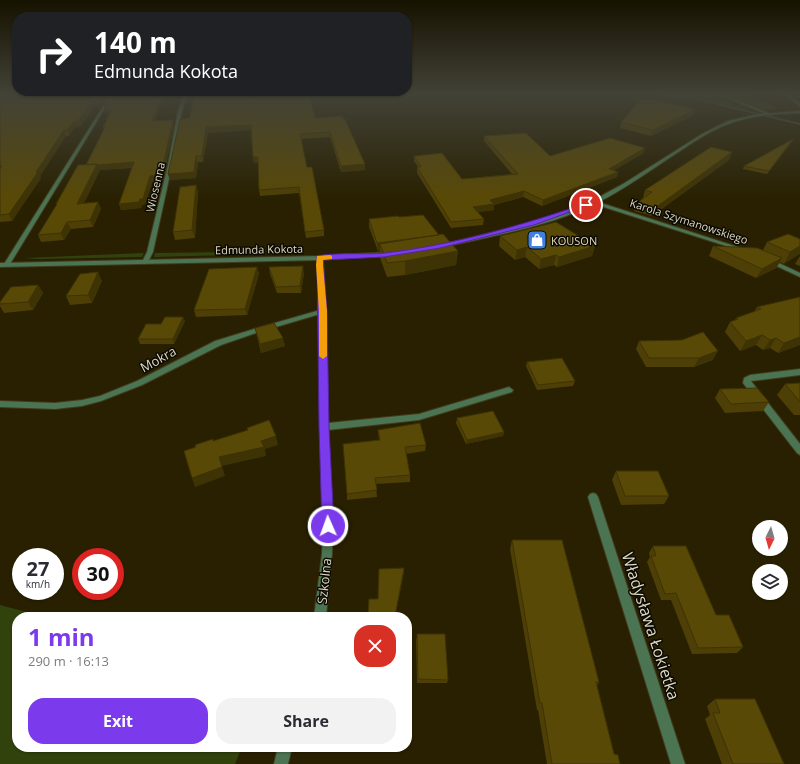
<!DOCTYPE html>
<meta charset="utf-8">
<style>
:root{--surface:#fff;--page:#f2f2f3;--text:#2b2b33;--muted:#7c7c81;--accent:#7c3aed}
body{margin:0;font-family:"Open Sans",sans-serif;background:var(--page);color:var(--text);height:100vh;display:flex;flex-direction:column;font-size:15px;white-space:nowrap}
*{box-sizing:border-box;margin:0}
p{font-size:13px;color:var(--muted)}
.icon{flex:none;width:22px;height:22px;fill:none;stroke:currentColor;stroke-width:2;stroke-linecap:round;stroke-linejoin:round}
.map{position:relative;flex:1;overflow:hidden}
.side{position:absolute;left:12px;top:612px;width:400px;height:140px;display:flex;flex-direction:column;background:var(--surface);border-radius:16px;box-shadow:0 1px 3px #0004}
.side>*{flex:none}
.top-card{position:absolute;left:12px;top:12px;width:400px;height:84px;border-radius:16px;box-shadow:0 1px 3px #0004;background:#202124;color:#fff;overflow:hidden}
.needle{width:26px;rotate:185deg}
.buttons{position:absolute;left:752px;top:520px;display:grid;gap:8px}
.buttons a{display:grid;place-items:center;width:36px;height:36px;border-radius:50%;background:var(--surface);box-shadow:0 1px 3px #0004;font-size:20px}
.speed{position:absolute;left:12px;top:548px;display:flex;gap:8px;font-size:20px;font-weight:700;text-align:center}
.speed>*{display:grid;place-content:center;width:52px;height:52px;border-radius:50%;background:var(--surface);box-shadow:0 1px 3px #0004;line-height:1}
.speed small{font-size:10px;font-weight:400}
.speed .limit{border:6px solid #d22;background:#fff;color:#111}
.pin{position:absolute;display:grid;place-items:center;width:34px;height:34px;color:#fff;margin:-17px;border:2px solid #fff;border-radius:50%;box-shadow:0 1px 4px #0007}
.me{position:absolute;width:44px;margin:-22px;rotate:358deg;stroke-linejoin:round;filter:drop-shadow(0 0 3px #0008)}
.turn{display:flex;align-items:center;gap:14px;height:84px;padding:0 16px;font-size:18px}
.turn .icon{width:52px;height:52px;stroke-width:2.5}
.turn b{display:block;font-size:28px;line-height:34px}
.round{display:grid;place-items:center;flex:none;width:42px;height:42px;border-radius:16px;background:var(--page)}
.overview{display:flex;align-items:center;justify-content:space-between;height:68px;padding:0 16px}
h1{font-size:24px;font-weight:700;line-height:30px;color:var(--accent)}
.cta{display:flex;gap:8px;margin-top:auto;padding:8px 16px}
.cta a{flex:1;height:46px;border-radius:16px;background:var(--accent);color:#fff;font-size:16px;font-weight:700;line-height:46px;text-align:center}
.cta a+a{background:var(--page);color:var(--text)}
.map>svg:first-child{display:block}
</style>
<div class="map">
<svg width="800" height="764" viewBox="0 0 800 764">
<rect width="100%" height="100%" fill="#282000"/>
<path fill="#32420d" d="M658 93 705 94 753 111 702 99Z
M748 93 779 109 762 110 721 94Z
M231 252 230 255 154 257 155 253Z
M144 253 142 257 38 259 24 258Z
M0 605 45 617H17V747H242L235 764H0Z"/>
<g fill="none" stroke-linecap="round" stroke-linejoin="round">
<path fill="#444a46" fill-rule="evenodd" d="M654 93H661L705 100 800 123V125L705 102Z"/>
<defs>
<path id="minor" d="M7 93H11L0 104V101Z
M184 93H188L182 111 172 165 153 252 148 262 145 264 142 262 147 252 168 165 178 111Z
M714 93H720L771 114 768 115Z
M781 93H786L800 103V106Z
M109 97 111 98 10 264 9 265H5L4 264Z
M591 201H595L750 251 749 252H745L591 203Z
M320 256 323 258 326 311 328 423 419 414 509 387 513 390 512 392 419 420 328 430 333 526 332 554 326 617H314L322 554 323 526 320 427V314L259 332 221 345 142 385 101 401 82 406 55 409 0 407V401L55 403 82 400 100 396 137 381 215 341 254 329 320 310 317 258Z
M768 258 800 273V277L766 261 765 260Z
M800 369V375L751 381 800 444V455L797 453 743 383 744 378 750 375Z
M593 493 596 494 598 497 685 764H671L588 497 590 494Z
M278 747H292L288 764H274Z"/>
<path id="tertiary" d="M800 111V113C777 114 753 115 731 123 713 129 696 140 680 151 652 169 625 189 595 204 547 227 492 236 440 248L437 246 534 222 572 210 590 202 623 184 702 134 728 121 759 114Z
M391 252 393 253V255L320 260 0 267V263L320 256Z"/>
</defs>
<use href="#minor" stroke="#413a1c" stroke-width="2"/>
<use href="#tertiary" stroke="#413a1c" stroke-width="2"/>
<use href="#minor" fill="#4a7452" fill-rule="evenodd"/>
<use href="#tertiary" fill="#4a7452" fill-rule="evenodd"/>
</g>
<path fill="#4d3f05" d="M10 93H57L56 94 95 95 104 94 106 99 100 108 96 105 80 127H75L69 136H66L40 176 41 178 12 221 0 222V104Z
M143 93H163L164 96 155 121 174 124 163 181 152 182 145 204 142 205 141 208 121 210 119 204 132 168 100 170 84 203 98 202 101 209 93 227 71 229 64 240 41 242 38 235 57 205 56 204 86 165 104 129 103 127 110 114 105 111 104 106Z
M694 115 651 136 620 128 621 122Z
M189 118H316L365 164V170L341 172 330 137 301 139 307 167 324 230V236L306 238 299 193 260 196 259 190 258 163H254L253 157 251 130 208 133 203 162H198L196 178 170 180 168 174Z
M484 136 550 156 644 153 614 170 618 172 617 177 542 206 523 197 494 205V210L478 212 484 219 483 225 451 228 417 173V167H418L414 161V156L462 179 512 174 484 141Z
M793 139 792 142 767 174 743 169 744 166Z
M732 152 729 160 652 216 634 211 637 203 643 198 645 190Z
M196 185 198 193 195 238 175 240 173 232Z
M399 217 439 235 458 251 456 265 405 275 387 277 380 258V251H378L369 227V219Z
M500 236 595 246 592 256 557 267 554 265 539 269 525 257 515 260 499 246Z
M800 239 784 264 780 262 776 268 756 278 709 256 713 246 763 250 767 242Z
M800 256V266L795 264Z
M257 267 259 274 247 315 196 317 194 310Z
M269 267 304 273 301 293H277L270 274Z
M102 281 92 303 70 305 66 296Z
M38 285 43 293 33 310 4 313 0 306V302Z
M800 297V345L778 353 770 348 763 350 756 345 740 351 725 332 730 322 734 321 736 318 754 312 757 307Z
M185 321 174 344H140L138 339 161 324Z
M255 328 285 346 261 353Z
M639 341 713 360 694 367H646L636 349Z
M527 362 575 381 573 386 537 390 526 366Z
M800 383V415H794L777 395 785 384Z
M720 389 769 402 763 411 725 413 715 398Z
M457 418 504 432 503 436 466 444 456 423Z
M378 430 426 445 425 451 406 454 410 475V482L376 484 377 497 347 500V494L379 440Z
M616 471 669 496 664 504 621 505 612 480Z
M512 540 599 682 597 686 614 754 620 764H547L538 710H537L510 549Z
M653 546 716 615 743 647 737 653 692 654 671 600H661L647 562 650 557 649 553Z
M404 568V572L395 617H368L369 599H378Z
M416 638 448 680 447 683H417Z
M715 699 784 764H722L705 719 710 715 707 706Z"/>
<path fill="#3e3304" d="M163 93 164 96 153 125 152 121Z
M104 94 106 99 100 108 99 103Z
M94 100 96 105 80 127H75L69 136 67 130 73 122Z
M696 109 694 115 651 136 653 130Z
M173 120 174 124 163 181 152 182 145 204 142 205 141 208 121 210 119 204 140 199 150 176Z
M251 125 252 130 208 133 203 162 202 156 206 127Z
M64 130 66 136 40 176 41 178 12 221 9 214Z
M793 139 792 142 767 174 769 171Z
M645 148 644 153 608 174 609 169Z
M732 152 729 160 652 216 655 208Z
M196 156 198 162 196 178 170 180 168 174Z
M253 157H258L259 163H254Z
M134 162 136 167 100 170 80 211 77 204 97 164Z
M365 164V170L341 172V166Z
M618 172 617 177 542 206 543 200Z
M196 185 198 193 195 238 192 230Z
M524 191 523 197 494 205V210L473 213V207L490 200Z
M98 202 101 209 93 227 90 220Z
M67 222 71 229 64 240 61 233Z
M439 235 380 244V251H378L377 243Z
M595 246 592 256 557 267 559 257Z
M800 246V254L784 264 790 252Z
M527 247 525 257 515 260 517 250Z
M458 251 456 265 405 275V261Z
M556 255 554 265 539 269 541 259Z
M782 258 776 268 756 278 762 269Z
M303 266 304 273 301 293 300 286Z
M257 267 259 274 247 315 245 309Z
M98 272 102 281 92 303 88 295Z
M38 285 43 293 33 310 28 302Z
M183 317 185 321 174 344 173 339Z
M762 335 756 345 740 351 746 341Z
M800 337V345L778 353 784 343Z
M283 338 285 346 261 353 260 344Z
M776 338 770 348 763 350 770 340Z
M718 351 713 360 694 367 699 358Z
M504 432 503 436 466 444 467 440Z
M276 436 278 445 265 449 266 456 222 466 225 476 195 487 192 478 219 457Z
M404 568V572L395 617Z"/>
<path fill="#594906" stroke="#3e3304" d="M10 93H50L49 94 67 93H93L92 95 104 94 99 103 94 100 78 121 73 122 67 130H64L36 172H38L9 214 0 215V169L2 166H0V104Z
M143 93H163L152 121 173 120 161 175 150 176 143 199H140L139 202 119 204 134 162 98 165 97 164 86 165 105 127H103L107 120H106L111 111 104 106 111 95Z
M196 93H307L316 118 342 116 344 119H345L365 164 341 166 330 132 300 134 307 167H312L324 230 305 232 299 187 259 190 258 157H253L251 125 206 127 202 156H196L194 172 168 174 180 119 189 118Z
M640 100H654L696 109 653 130 621 122Z
M526 133 550 156 610 138 645 148 609 169 618 172 543 200 524 191 490 200 494 204 473 207 484 219 451 222 417 167H421L414 156 442 153 462 179 518 174 484 136Z
M793 139 769 171 744 166Z
M711 147 732 152 655 208 637 203 652 192 645 190Z
M97 164 77 204 98 202 90 220 67 222 61 233 38 235 57 204H56L78 165Z
M196 185 192 230 173 232 180 187Z
M423 215 439 235 377 243 369 219 398 216 399 217Z
M556 222 595 246 559 257 556 255 541 259 527 247 517 250 500 236Z
M443 234 458 251 405 261 387 263 380 244Z
M788 234 800 239V246L790 252 767 242Z
M713 246 757 248 782 258 762 269Z
M303 266 300 286 276 287 269 267Z
M257 267 245 309 194 310 209 269Z
M98 272 88 295 66 296 80 274Z
M38 285 28 302 0 304V302L11 287Z
M800 297V337L784 343 776 338 770 340 762 335 746 341 730 322 738 319 736 318 761 309 757 307Z
M165 317H183L173 339H138L146 324H161Z
M274 323 283 338 260 344 255 328Z
M703 332 718 351 699 358H649L639 341 682 340Z
M562 358 575 381 538 385 527 362Z
M800 383V402L785 384Z
M757 388 769 402 731 404 720 389Z
M493 411 504 432 467 440 457 418Z
M269 420 276 436 261 441 264 447 219 457 222 467 192 478 184 451 196 447 195 445 213 439V441L248 430 247 428Z
M420 423 426 445 405 447 410 475 375 478 377 490 347 494 343 444 380 440 378 430Z
M616 471H658L669 496H625Z
M512 540H562L599 682H596L614 754 618 755 620 764H552L542 703H540Z
M653 546H686L716 615H729L743 647 698 648 676 593 665 594 651 556H656Z
M404 568 395 616 368 617 369 599H378L379 569Z
M417 634H445L448 680 418 679Z
M715 699H755L784 764H733L713 713H720Z"/>
<linearGradient id="sky" x2="0" y2="1"><stop stop-color="#161200"/><stop offset="0.47" stop-color="#424237"/><stop offset="1" stop-color="#424237" stop-opacity="0"/></linearGradient>
<rect width="800" height="200" fill="url(#sky)"/>
<path fill="#7c3aed" stroke="#51269a" d="M584 204 589 205 534 225 440 248 384 257 323 260 327 311 329 427 334 526 332 530 328 532 324 530 322 526 319 427 317 256C339 252 363 255 385 253 452 245 520 226 584 204Z"/>
<path fill="#f59e0b" d="M330 255 332 256V259L323 260V265L327 311V356L323 359 319 356V311L316 265 317 256Z"/>
<defs>
<symbol id="shop-square" viewBox="-11 -11 22 22"><rect x="-9" y="-9" width="18" height="18" rx="4" fill="#3f7fe0" stroke="#0d0a01"/><path d="M-5-2.5h2.3a2.7 3.5 0 0 1 5.4 0H5L5.5 6h-11ZM-1.5-2.5h3a1.5 2.3 0 0 0-3 0Z" fill="#fff"/></symbol>
</defs>
<g fill-rule="evenodd">
<use href="#shop-square" x="526" y="229" width="22" height="22"/>
</g>
<g text-anchor="middle" dominant-baseline="central" stroke-width="3" stroke-linejoin="round" paint-order="stroke">
<g font-size="11" fill="#ddd9c7" stroke="#0d0a01">
<text transform="translate(155 187) rotate(-77)">Wiosenna</text>
<text transform="translate(689 221) rotate(18)">Karola Szymanowskiego</text>
<text transform="translate(259 249) rotate(-1)">Edmunda Kokota</text>
</g>
<g font-size="11" fill="#ddd9c7" stroke="#0d0a01" text-anchor="start">
<text x="551" y="240">KOUSON</text>
</g>
<g font-size="13" fill="#ddd9c7" stroke="#0d0a01">
<text transform="translate(158 359) rotate(-29)">Mokra</text>
<text transform="translate(324 581) rotate(-84)">Szkolna</text>
</g>
<g font-size="16" fill="#ddd9c7" stroke="#0d0a01">
<text transform="translate(651 626) rotate(72)">Władysława Łokietka</text>
</g>
</g>
</svg>
<div class="buttons">
<a><svg class="needle" viewBox="-14 -14 28 28"><path d="M0-13l5 13h-10z" fill="#e53935"/><path d="M0 13l5-13h-10z" fill="#7c7c81"/></svg></a>
<a><svg class="icon" aria-label="layers" viewBox="0 0 24 24"><path d="M12 4l9 5-9 5-9-5zM3 14l9 5 9-5"/></svg></a>
</div>
<div class="speed"><div>27<small>km/h</small></div><div class="limit">30</div></div>
<div class="pin" style="left:586px;top:205px;background:#d93025"><svg class="icon" aria-label="arrive" viewBox="0 0 24 24"><path d="M6 21V4h12l-3 4 3 4H6"/></svg></div>
<svg class="me" style="left:328px;top:526px" viewBox="-20 -20 40 40"><circle r="17" fill="#7c3aed" stroke="#fff" stroke-width="3"/><path d="M0-11L8 9 0 5-8 9z" fill="#fff"/></svg>
<div class="top-card">
<div class="turn"><svg class="icon" aria-label="right" viewBox="0 0 24 24"><path d="M7 20v-9h11M14 6l5 5-5 5"/></svg><div><b>140 m</b>Edmunda Kokota</div></div>
</div>
<section class="side">
<div class="overview"><div><h1>1 min</h1><p>290 m · 16:13</p></div><a class="round" style="background:#d93025;color:#fff"><svg class="icon" aria-label="close" viewBox="0 0 24 24"><path d="M6 6l12 12M18 6L6 18"/></svg></a></div>
<div class="cta"><a>Exit</a><a>Share</a></div>
</section>
</div>
